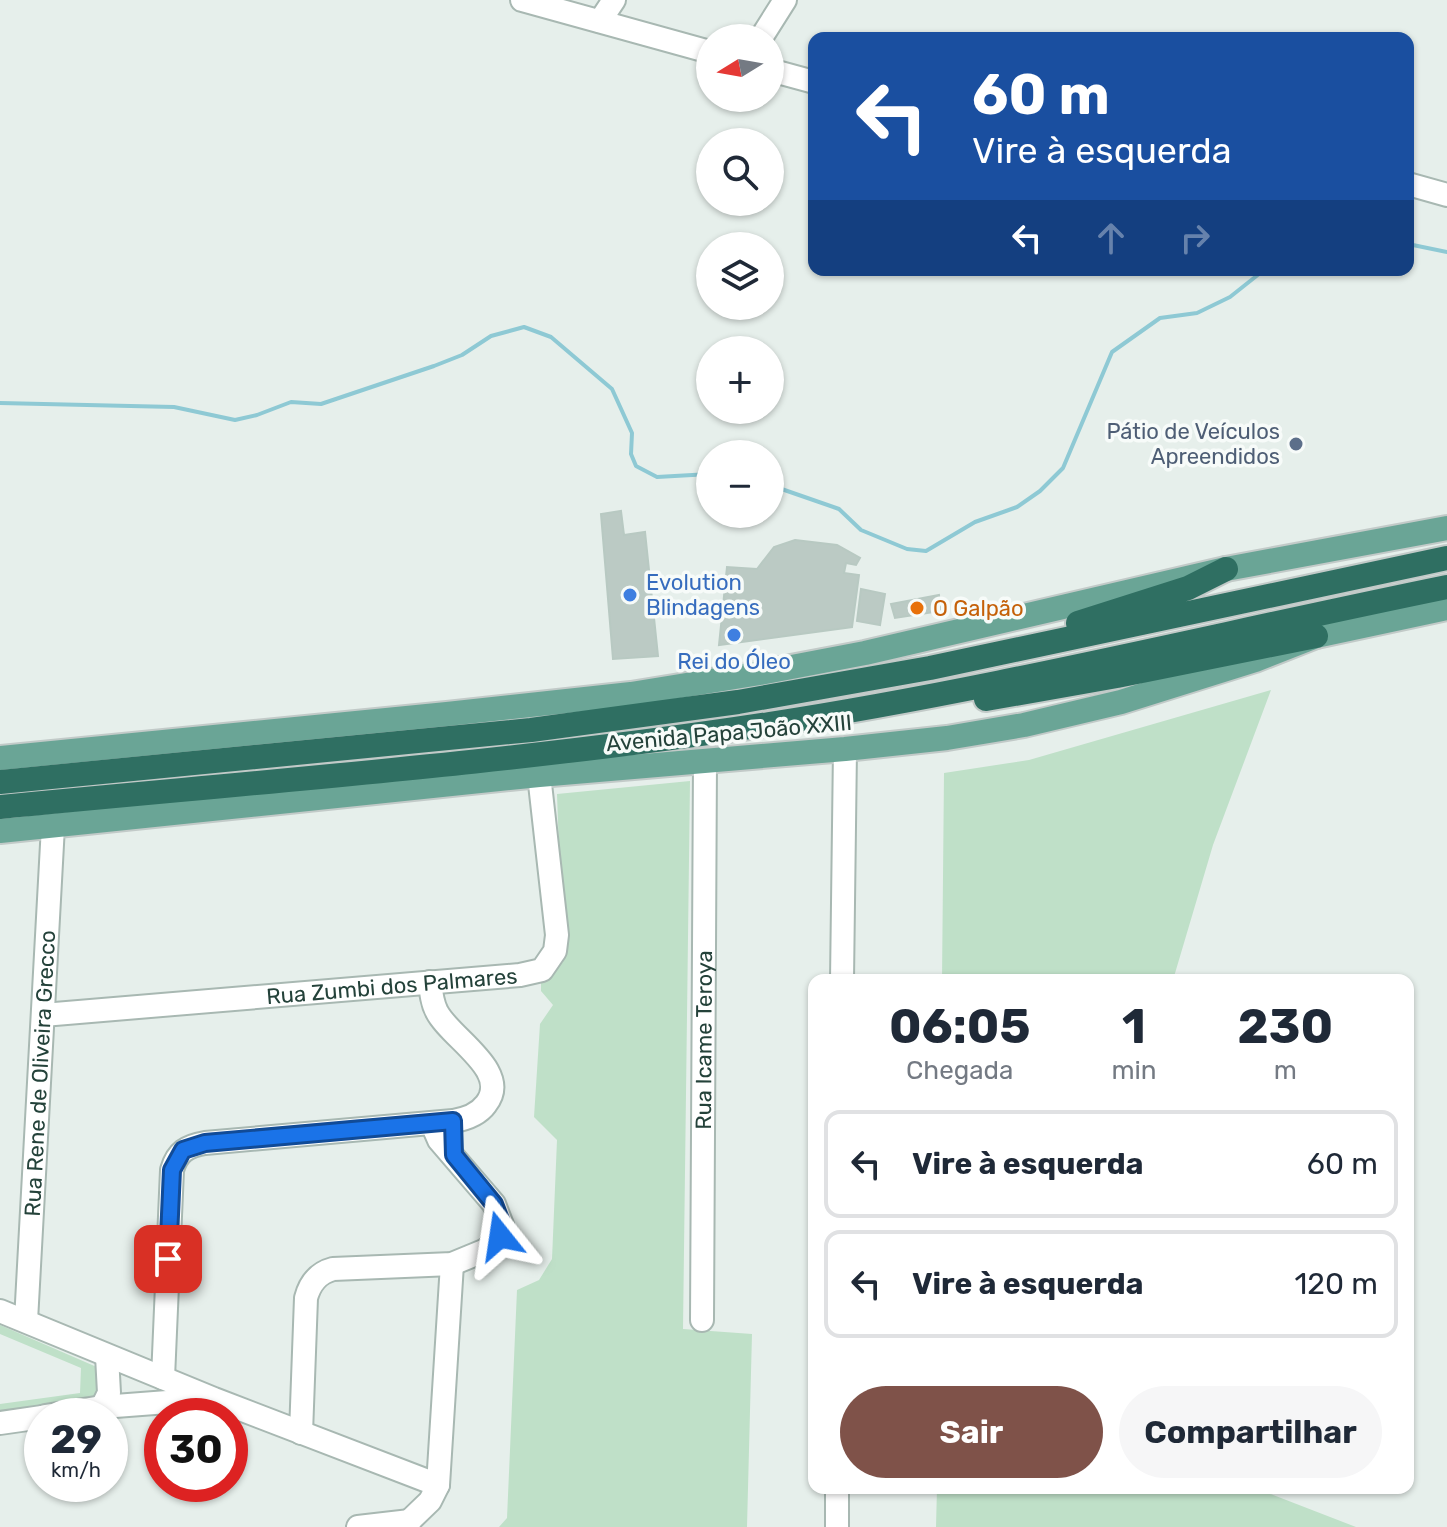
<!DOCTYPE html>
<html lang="pt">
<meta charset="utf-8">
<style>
:root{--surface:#fff;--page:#f6f6f7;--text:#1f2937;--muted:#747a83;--line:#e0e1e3;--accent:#7f5249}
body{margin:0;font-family:Rubik,sans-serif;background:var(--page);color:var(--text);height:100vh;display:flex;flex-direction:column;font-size:30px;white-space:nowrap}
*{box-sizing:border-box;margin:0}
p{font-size:26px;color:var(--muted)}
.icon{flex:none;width:44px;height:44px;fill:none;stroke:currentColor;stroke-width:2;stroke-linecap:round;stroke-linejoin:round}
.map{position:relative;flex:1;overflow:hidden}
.side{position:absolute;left:808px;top:974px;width:606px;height:520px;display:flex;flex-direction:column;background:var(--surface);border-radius:16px;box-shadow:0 2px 6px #0004}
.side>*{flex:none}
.top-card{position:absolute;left:808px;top:32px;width:606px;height:244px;border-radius:16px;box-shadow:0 2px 6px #0004;background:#1a4fa0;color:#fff;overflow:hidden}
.needle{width:52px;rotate:259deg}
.tools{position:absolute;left:696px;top:24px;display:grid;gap:16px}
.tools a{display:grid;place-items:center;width:88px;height:88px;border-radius:50%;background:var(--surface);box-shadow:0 2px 6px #0004;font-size:40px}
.speed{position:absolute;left:24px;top:1398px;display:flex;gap:16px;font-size:40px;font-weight:700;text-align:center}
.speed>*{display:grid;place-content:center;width:104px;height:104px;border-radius:50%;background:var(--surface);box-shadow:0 2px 6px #0004;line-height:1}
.speed small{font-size:20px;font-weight:400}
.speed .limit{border:12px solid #d22;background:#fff;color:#111}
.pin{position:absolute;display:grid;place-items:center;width:68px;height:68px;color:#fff;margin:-34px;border-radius:16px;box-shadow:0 4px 12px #0006}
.me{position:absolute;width:88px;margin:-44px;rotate:345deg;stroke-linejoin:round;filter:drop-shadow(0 0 6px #0008)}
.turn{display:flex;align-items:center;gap:28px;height:168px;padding:0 32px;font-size:36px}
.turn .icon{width:104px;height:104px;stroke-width:2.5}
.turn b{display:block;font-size:56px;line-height:68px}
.lanes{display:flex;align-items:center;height:76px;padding:0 32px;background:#0003;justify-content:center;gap:40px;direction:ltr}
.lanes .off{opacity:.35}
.eta{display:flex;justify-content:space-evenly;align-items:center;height:136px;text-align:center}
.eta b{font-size:48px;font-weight:700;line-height:56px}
.action{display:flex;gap:16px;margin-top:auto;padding:16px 32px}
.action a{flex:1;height:92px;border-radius:48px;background:var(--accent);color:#fff;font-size:32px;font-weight:700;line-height:92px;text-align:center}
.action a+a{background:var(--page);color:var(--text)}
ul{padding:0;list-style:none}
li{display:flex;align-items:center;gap:24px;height:108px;margin:0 16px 12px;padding:0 16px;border:4px solid var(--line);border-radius:16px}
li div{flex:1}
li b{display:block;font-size:30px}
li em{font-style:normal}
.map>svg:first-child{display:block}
</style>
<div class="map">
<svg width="1447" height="1527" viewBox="0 0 1447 1527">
<rect width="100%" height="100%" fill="#e6efeb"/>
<path fill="#bfe0c8" d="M1271 690 1213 845 1173 980H942L944 773 1029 760Z
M690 781 683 1329 752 1334 747 1527H499L507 1518 517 1290 539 1280 552 1259 557 1140 534 1117 540 1024 553 1005 541 991V982L563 962 557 794Z
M0 1325 99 1368 102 1374 97 1398 0 1414V1404L80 1393 81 1368 0 1334Z
M937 1488H1263L1260 1490 1356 1527H936Z"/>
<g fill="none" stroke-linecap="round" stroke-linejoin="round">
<path stroke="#8ec9d4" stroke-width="4" d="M1408 244 1447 252
M0 403 174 407 235 420 257 415 291 402 321 404 434 366 462 355 491 336 524 327 551 337 612 389 632 433 631 454 636 466 657 477 710 474
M770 485 839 509 861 530 907 549 926 551 975 522 1017 507 1040 491 1063 468 1112 352 1160 318 1197 313 1230 297 1264 270"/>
</g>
<path fill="#bbcac4" stroke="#b8c9c2" stroke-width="2" d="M621 511 624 535 645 532 658 656 613 659 601 514Z
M795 540 837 545 860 558 856 565 846 563 844 573 859 575 852 627 719 645 727 567 757 569 774 547Z
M861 589 885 594 880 625 857 621Z
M939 595 941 611 895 618 891 604Z"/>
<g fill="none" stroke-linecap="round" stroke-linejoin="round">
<defs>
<g id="minor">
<path d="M522 0 710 52"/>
<path d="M600 21 614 0"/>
<path d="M761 38 785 0"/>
<path d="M770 70 814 82"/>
<path d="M1408 184 1447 195"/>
<path d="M842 980 845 749"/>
<path id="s1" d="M43 1015 520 975 542 970 555 951 557 935 539 775"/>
<path d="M0 1311 214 1399 438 1485"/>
<path id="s2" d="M702 1320 705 761"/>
<path id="s3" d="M26 1321 53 826"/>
<path d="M163 1378 172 1170C177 1152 187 1146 205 1143L453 1121C466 1119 478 1115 486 1104 512 1071 450 1038 437 1012 432 1003 431 992 430 982"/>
<path d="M102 1407 109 1393 107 1356"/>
<path d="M45 1416 102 1407 207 1399"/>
<path d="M0 1423 42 1417"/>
<path d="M301 1433 306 1298C310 1283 318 1273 333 1269L452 1264 486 1250 500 1236 502 1225 494 1204 439 1140 432 1124"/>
<path d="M358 1527 410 1521"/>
<path d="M403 1527 430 1501 438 1485 452 1264"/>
<path d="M837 1527V1488"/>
</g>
<path id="major" d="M0 758 447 714 631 694 760 673 865 653 1226 569 1447 528
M0 831 539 775 845 749 947 738 1024 725 1121 702 1255 660 1316 636 1447 608"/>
<path id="highway" d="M1078 623 1188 588 1226 569
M986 699 1117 676 1316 636
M0 782 531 730 738 702 930 668 1447 558
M0 807C256 782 514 763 769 724 996 689 1221 633 1447 587"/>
</defs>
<use href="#minor" stroke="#a8b8b2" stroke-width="26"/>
<use href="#major" stroke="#c2cac8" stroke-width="28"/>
<use href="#highway" stroke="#c2cac8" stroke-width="28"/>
<use href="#minor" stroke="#fff" stroke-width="22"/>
<use href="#major" stroke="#6aa596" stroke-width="24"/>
<use href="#highway" stroke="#2f6f62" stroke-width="24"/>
</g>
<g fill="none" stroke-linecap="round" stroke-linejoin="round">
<defs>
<path id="route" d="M168 1259 172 1170 183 1150 205 1143 453 1121 454 1155 494 1204 502 1225 500 1236"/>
</defs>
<use href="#route" stroke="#114b97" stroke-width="20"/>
<use href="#route" stroke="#1a73e8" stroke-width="14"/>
</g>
<circle fill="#5c6f8a" stroke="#f7fbf9" stroke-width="3" cx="1296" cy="444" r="8"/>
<g fill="#3f7fe0" stroke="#f7fbf9" stroke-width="3">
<circle cx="630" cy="595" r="8"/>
<circle cx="734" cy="635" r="8"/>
</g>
<circle fill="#e8710a" stroke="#f7fbf9" stroke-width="3" cx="917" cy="608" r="8"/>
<g text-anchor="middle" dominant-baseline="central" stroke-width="7" stroke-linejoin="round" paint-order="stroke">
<g font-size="22" fill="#4e5e75" stroke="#f7fbf9" text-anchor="end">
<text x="1280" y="431">Pátio de Veículos<tspan x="1280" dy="25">Apreendidos</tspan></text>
</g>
<g font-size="22" fill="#366cbe" stroke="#f7fbf9" text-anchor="start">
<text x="646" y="582">Evolution<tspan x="646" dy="25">Blindagens</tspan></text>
<text x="734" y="661" text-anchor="middle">Rei do Óleo</text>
</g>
<g font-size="22" fill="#c56008" stroke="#f7fbf9" text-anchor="start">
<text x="933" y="608">O Galpão</text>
</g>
<g font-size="22" fill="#24423a" stroke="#f7fbf9">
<text transform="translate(729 733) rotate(-5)">Avenida Papa João XXIII</text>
<text stroke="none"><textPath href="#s1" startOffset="350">Rua Zumbi dos Palmares</textPath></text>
<text stroke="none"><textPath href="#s2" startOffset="280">Rua Icame Teroya</textPath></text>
<text stroke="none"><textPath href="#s3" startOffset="248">Rua Rene de Oliveira Grecco</textPath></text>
</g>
</g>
</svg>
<div class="tools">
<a><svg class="needle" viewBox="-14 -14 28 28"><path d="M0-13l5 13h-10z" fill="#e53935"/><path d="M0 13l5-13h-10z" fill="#747a83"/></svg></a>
<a><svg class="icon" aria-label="search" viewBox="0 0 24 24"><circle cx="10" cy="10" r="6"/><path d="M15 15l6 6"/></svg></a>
<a><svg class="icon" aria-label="layers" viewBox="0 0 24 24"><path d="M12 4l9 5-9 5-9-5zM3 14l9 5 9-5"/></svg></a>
<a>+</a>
<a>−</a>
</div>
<div class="speed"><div>29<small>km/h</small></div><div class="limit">30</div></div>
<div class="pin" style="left:168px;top:1259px;background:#d93025"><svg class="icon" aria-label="arrive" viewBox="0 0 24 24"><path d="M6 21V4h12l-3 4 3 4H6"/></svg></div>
<svg class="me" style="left:500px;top:1236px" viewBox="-20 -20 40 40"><path d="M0-17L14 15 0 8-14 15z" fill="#1a73e8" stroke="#fff" stroke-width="4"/></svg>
<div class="top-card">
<div class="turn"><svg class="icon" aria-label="left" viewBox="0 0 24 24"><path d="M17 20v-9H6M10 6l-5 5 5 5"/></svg><div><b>60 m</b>Vire à esquerda</div></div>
<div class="lanes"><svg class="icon" aria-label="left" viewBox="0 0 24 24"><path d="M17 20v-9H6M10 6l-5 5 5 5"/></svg><svg class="icon off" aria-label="ahead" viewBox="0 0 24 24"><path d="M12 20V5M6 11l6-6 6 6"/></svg><svg class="icon off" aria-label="right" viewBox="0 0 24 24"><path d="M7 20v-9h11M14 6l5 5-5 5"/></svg></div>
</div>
<section class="side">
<div class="eta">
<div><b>06:05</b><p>Chegada</p></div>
<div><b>1</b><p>min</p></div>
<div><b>230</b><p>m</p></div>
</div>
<ul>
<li><svg class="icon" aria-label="left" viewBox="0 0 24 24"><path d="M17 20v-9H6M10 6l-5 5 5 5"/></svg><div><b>Vire à esquerda</b></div><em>60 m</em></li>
<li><svg class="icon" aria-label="left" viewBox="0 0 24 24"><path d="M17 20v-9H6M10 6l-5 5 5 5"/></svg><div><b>Vire à esquerda</b></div><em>120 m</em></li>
</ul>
<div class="action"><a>Sair</a><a>Compartilhar</a></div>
</section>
</div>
